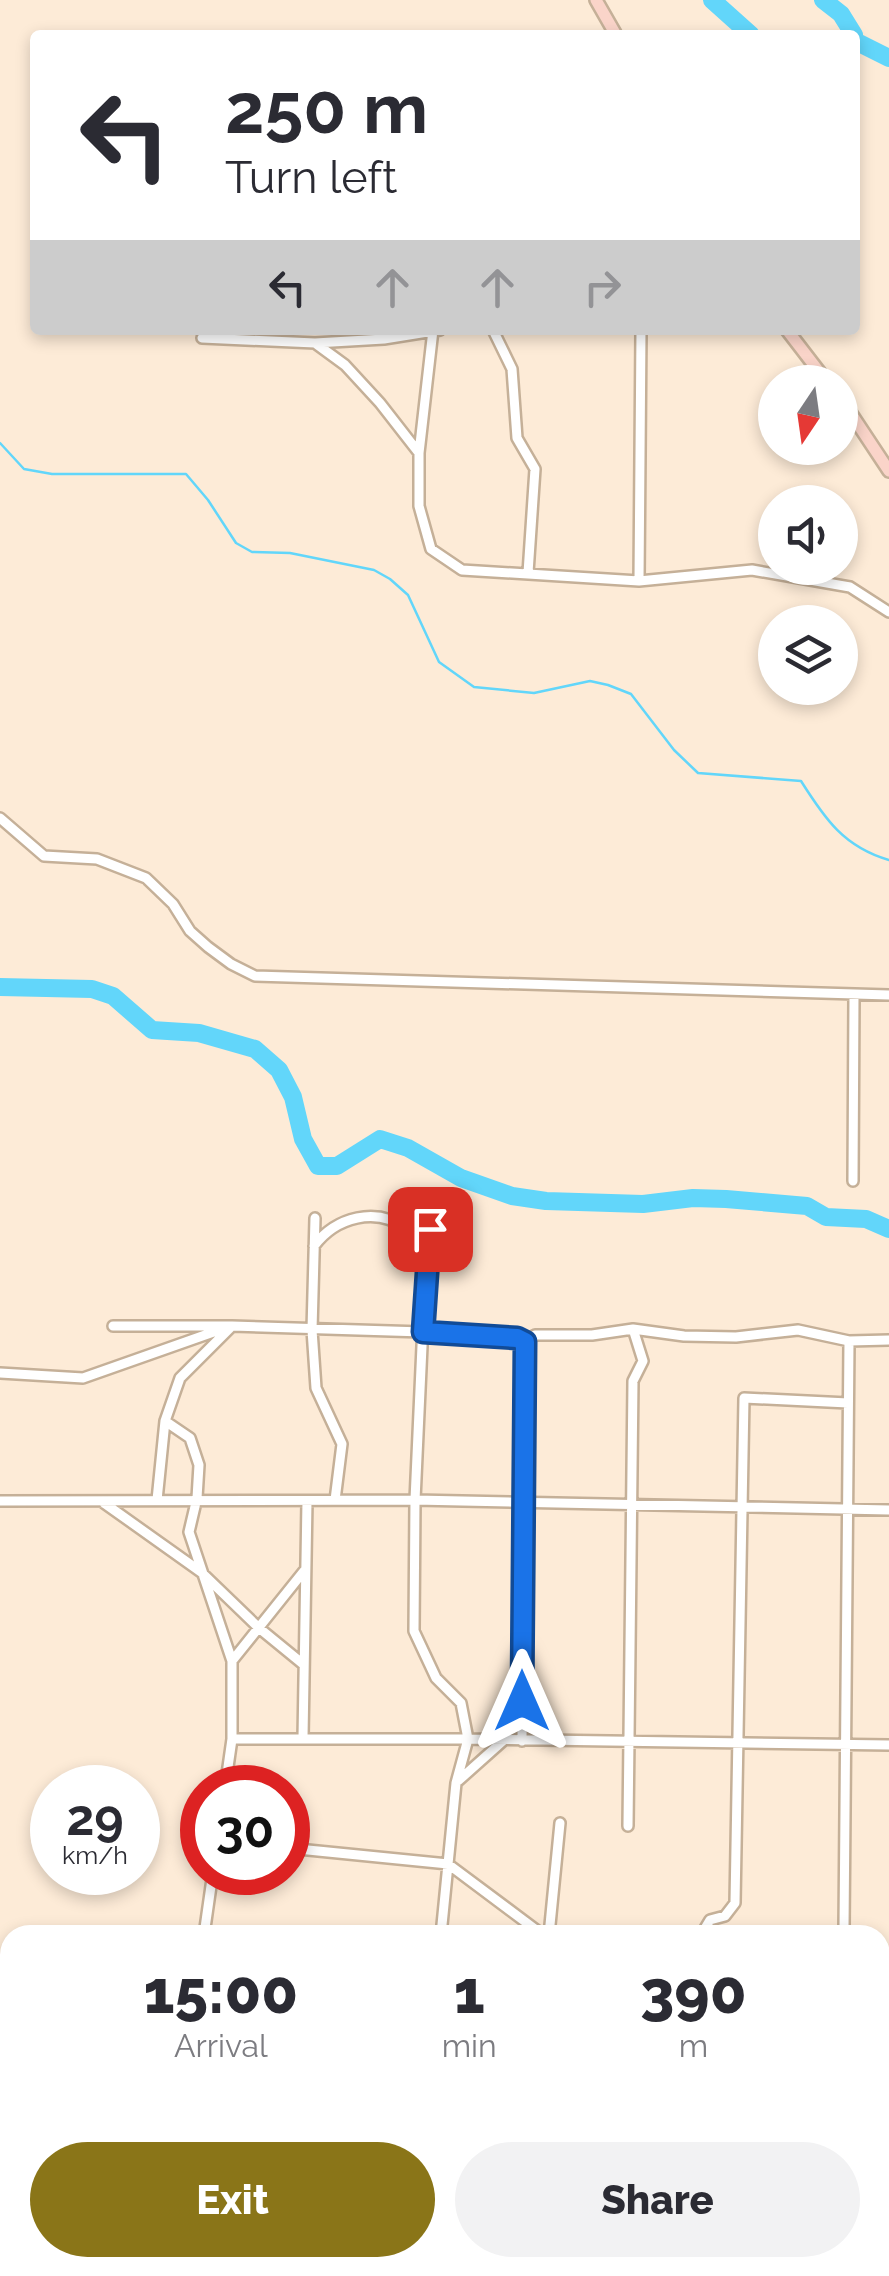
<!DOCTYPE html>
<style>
:root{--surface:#fff;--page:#f2f2f3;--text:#2b2b33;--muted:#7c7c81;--accent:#8a7518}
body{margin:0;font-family:Raleway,sans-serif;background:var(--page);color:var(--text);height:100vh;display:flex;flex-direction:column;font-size:38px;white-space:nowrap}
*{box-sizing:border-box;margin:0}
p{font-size:32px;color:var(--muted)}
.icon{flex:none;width:55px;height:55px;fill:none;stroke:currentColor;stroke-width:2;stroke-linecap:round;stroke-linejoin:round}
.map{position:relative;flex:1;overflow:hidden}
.details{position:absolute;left:0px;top:1925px;width:890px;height:352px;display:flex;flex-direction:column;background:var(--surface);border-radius:30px 30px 0 0;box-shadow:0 5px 15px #0003}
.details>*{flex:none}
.guide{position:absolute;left:30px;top:30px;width:830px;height:305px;border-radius:10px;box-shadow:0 5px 15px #0003;background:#fff;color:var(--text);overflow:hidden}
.needle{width:65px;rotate:193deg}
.controls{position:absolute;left:758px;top:365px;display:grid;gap:20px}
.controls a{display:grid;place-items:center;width:100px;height:100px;border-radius:50%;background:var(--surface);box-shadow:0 5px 15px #0003;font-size:50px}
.speed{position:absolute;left:30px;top:1765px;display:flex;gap:20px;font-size:50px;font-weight:700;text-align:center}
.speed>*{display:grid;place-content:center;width:130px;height:130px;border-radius:50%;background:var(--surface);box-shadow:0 5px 15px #0003;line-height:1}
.speed small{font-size:25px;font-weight:400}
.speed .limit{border:15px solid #d22;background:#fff;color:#111}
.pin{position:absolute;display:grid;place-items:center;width:85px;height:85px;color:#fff;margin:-42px;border-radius:20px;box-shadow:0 5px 15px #0006}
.me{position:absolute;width:110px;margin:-55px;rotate:0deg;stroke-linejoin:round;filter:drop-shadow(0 0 8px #0008)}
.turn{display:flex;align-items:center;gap:35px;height:210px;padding:0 30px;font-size:45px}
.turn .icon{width:130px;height:130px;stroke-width:2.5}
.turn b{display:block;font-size:70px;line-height:85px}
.lanes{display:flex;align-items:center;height:95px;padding:0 30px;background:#0003;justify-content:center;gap:50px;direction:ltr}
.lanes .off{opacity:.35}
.eta{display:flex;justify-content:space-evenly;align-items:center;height:170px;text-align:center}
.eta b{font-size:60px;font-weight:800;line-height:70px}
.cta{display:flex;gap:20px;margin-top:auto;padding:20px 30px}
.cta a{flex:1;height:115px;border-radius:60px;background:var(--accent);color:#fff;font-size:40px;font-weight:800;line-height:115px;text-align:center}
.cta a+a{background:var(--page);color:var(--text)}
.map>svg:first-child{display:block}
</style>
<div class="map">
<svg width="889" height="2276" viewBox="0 0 889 2276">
<rect width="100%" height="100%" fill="#fdebd7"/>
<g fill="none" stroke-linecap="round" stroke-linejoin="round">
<path stroke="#62d6fa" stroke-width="2.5" d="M0 443 24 469 52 474H186L208 500 236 543 252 552 290 553 374 570 390 579 408 595 439 662 474 687 534 693 590 681 608 685 631 694 674 750 698 773 801 781C825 819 844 847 889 860"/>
<path stroke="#62d6fa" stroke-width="18" d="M712 0 751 35
M823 0 841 14 854 35
M855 45 859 43 889 58
M0 987 92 989 113 996 152 1030 199 1033 255 1049 279 1070 293 1097 303 1139 318 1166H337L380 1139 408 1148 461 1178 512 1196 546 1201 643 1204 693 1198 726 1199 807 1206 826 1217 866 1219 889 1229"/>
<defs>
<path id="street" d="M493 330 512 369 517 438 535 469 528 573
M202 338 315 343 345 365 380 403 419 453V506L431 549 462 570 639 581 752 570 850 587 889 612
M315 343 384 339 440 330
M419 453 433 330
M639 581 641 330
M0 818 44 856 97 859 146 878 173 904 190 931 208 947 231 964 255 976 889 995
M853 1181 854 995
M434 1200 426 1258 415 1500 414 1631 436 1678 461 1703 468 1739 456 1783 441 1935
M315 1218 312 1330 316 1388 342 1444 335 1500
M314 1246C336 1217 376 1206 407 1229 415 1235 420 1247 425 1256
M113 1326H232L423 1332 521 1339 525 1347 522 1741
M525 1343 535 1335H592L633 1329 684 1336 736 1337 798 1330 849 1341
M0 1373 83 1378 225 1328
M165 1421 190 1438 199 1465 197 1498 189 1532 232 1661V1739L225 1788
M157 1500 165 1421 180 1378 230 1328
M0 1501 415 1500 889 1510
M104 1503 201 1572 259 1628 303 1664
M232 1661 304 1571
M303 1738 307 1501
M232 1739H468L889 1745
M458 1781 504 1740
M628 1826 633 1381 643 1361 633 1329
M288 1848 448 1864 543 1935
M844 1928 849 1341 889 1340
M204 1935 213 1872
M549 1935 560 1823
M701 1935 710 1920 725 1916 735 1903 744 1398 848 1403
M880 1998 889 1999
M0 2019 10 2020
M880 2108H889
M0 2129 10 2130
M880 2213 889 2214
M116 2276 118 2268
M410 2276 411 2268
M515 2276 516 2268
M667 2276 668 2268"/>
<path id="secondary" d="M596 0 616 35
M787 330 827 382
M840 397 889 471
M0 2246 10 2247
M182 2268 261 2276"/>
</defs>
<use href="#street" stroke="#c5b098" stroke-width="14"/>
<use href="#secondary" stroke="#c5b098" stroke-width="16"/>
<use href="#street" stroke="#fff" stroke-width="9"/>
<use href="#secondary" stroke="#fad4c9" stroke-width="11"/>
</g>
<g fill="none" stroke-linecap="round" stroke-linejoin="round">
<defs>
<path id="route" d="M430 1229 423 1332 517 1338 525 1342 522 1701"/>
</defs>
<use href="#route" stroke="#114b97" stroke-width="25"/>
<use href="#route" stroke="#1a73e8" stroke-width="18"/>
</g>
</svg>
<div class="controls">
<a><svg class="needle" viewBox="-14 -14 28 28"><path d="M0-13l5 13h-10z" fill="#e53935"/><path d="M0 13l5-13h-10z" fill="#7c7c81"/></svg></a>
<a><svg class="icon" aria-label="sound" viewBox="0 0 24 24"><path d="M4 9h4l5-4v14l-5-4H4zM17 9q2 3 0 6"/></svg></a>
<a><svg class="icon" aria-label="layers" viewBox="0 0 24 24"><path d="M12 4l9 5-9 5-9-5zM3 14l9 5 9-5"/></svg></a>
</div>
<div class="speed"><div>29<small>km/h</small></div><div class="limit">30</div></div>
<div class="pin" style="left:430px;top:1229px;background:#d93025"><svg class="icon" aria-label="arrive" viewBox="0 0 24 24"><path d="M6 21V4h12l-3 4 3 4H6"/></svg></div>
<svg class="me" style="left:522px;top:1701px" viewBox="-20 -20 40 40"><path d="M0-17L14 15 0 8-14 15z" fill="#1a73e8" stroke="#fff" stroke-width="4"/></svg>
<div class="guide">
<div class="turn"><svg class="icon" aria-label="left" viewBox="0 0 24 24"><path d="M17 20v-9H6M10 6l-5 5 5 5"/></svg><div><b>250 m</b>Turn left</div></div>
<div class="lanes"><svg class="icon" aria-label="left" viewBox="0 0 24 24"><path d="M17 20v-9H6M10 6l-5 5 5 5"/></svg><svg class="icon off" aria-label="ahead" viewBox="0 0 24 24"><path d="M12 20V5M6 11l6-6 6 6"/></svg><svg class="icon off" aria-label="ahead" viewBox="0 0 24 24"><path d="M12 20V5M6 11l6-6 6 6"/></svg><svg class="icon off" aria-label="right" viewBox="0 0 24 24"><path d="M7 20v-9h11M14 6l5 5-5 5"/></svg></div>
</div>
<section class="details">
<div class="eta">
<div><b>15:00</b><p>Arrival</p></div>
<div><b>1</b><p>min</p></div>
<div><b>390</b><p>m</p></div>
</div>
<div class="cta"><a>Exit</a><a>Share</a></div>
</section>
</div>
